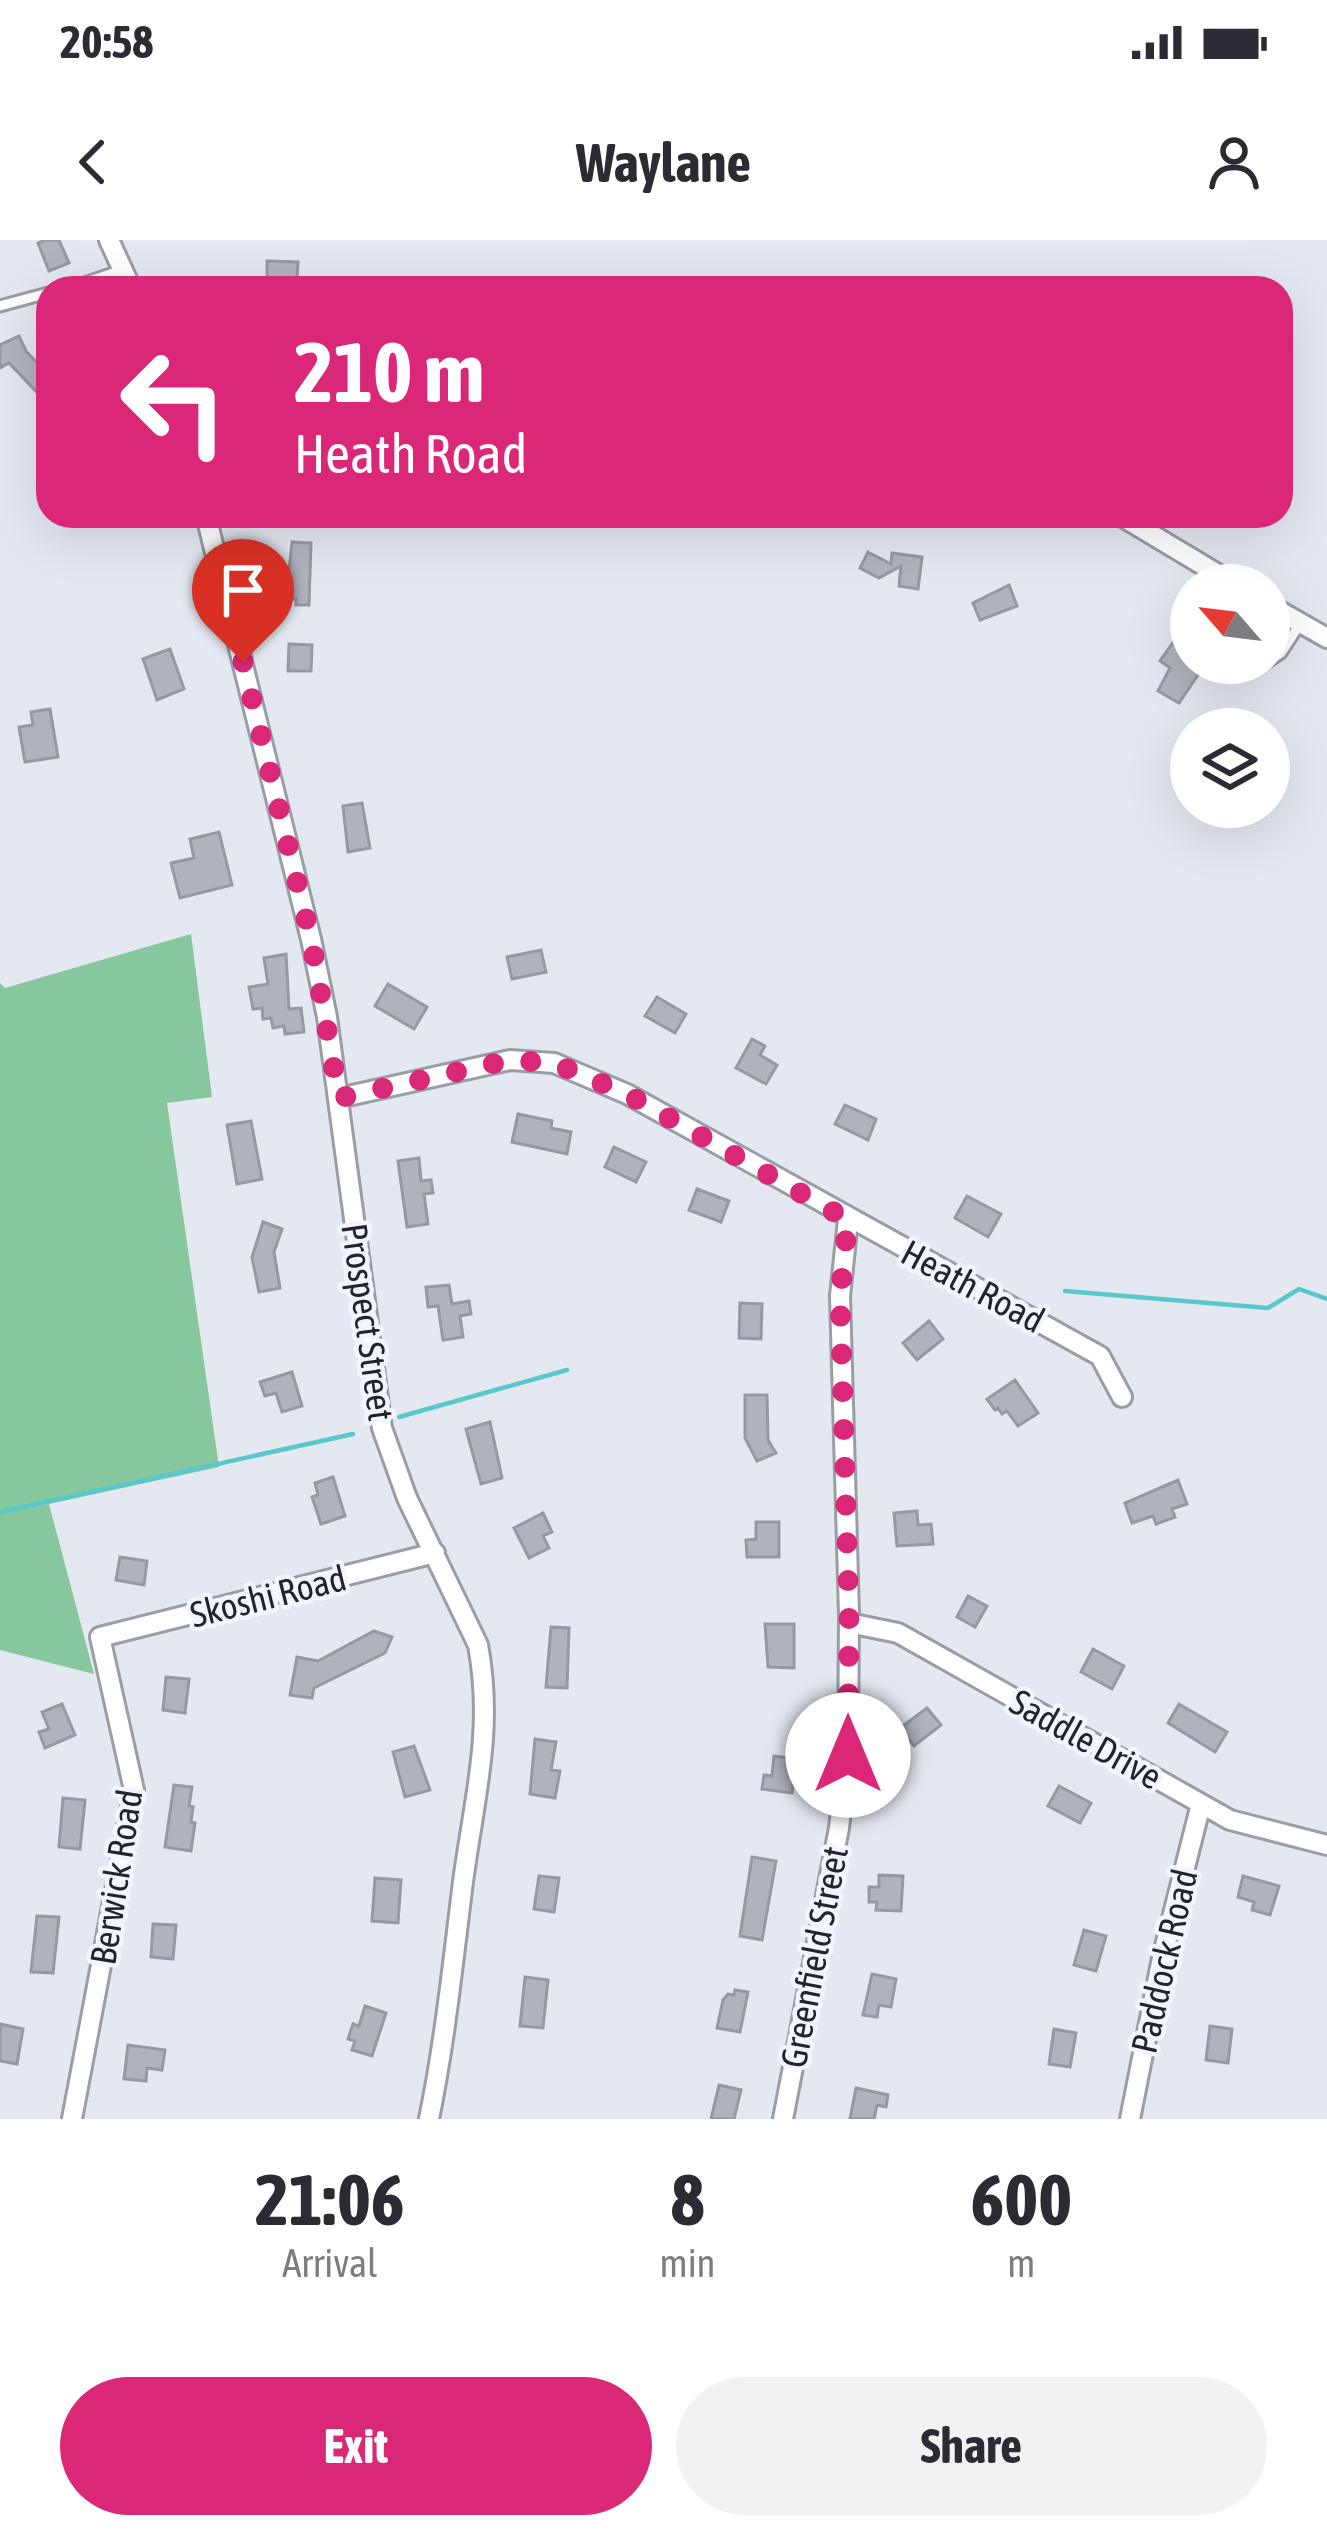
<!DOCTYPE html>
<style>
:root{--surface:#fff;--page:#f2f2f3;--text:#2b2b33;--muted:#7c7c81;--accent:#db2777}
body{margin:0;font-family:"Asap Condensed",sans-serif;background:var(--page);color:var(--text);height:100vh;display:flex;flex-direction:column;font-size:45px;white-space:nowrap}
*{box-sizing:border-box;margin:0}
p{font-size:39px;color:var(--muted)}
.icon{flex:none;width:66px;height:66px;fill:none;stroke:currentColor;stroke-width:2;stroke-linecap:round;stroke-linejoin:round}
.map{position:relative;height:1879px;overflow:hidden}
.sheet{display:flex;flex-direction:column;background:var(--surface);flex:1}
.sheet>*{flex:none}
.guide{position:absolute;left:36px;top:36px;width:1257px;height:252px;border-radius:36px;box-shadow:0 12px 48px #0002;background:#db2777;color:#fff;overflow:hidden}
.needle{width:78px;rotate:298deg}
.fabs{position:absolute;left:1170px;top:324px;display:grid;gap:24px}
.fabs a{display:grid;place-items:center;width:120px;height:120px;border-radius:50%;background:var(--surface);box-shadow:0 12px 48px #0002;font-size:60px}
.pin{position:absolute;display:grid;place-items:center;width:102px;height:102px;color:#fff;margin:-123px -51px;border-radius:50% 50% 50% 0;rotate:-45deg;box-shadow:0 0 12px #0007}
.pin .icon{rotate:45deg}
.me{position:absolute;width:132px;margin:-66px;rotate:0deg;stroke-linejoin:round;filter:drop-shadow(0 0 9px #0008)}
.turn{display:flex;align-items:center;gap:42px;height:252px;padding:0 60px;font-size:54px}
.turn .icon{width:156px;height:156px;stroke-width:2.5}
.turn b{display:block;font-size:84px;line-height:102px}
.eta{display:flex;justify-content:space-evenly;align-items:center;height:204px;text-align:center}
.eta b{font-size:72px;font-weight:700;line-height:84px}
.cta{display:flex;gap:24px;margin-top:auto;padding:24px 60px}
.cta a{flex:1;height:138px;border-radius:72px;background:var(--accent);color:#fff;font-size:48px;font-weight:700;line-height:138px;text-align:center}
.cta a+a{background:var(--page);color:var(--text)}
.status{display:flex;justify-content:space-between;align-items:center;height:84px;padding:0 60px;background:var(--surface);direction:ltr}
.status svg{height:33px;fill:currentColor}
header{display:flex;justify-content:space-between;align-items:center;height:156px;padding:0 60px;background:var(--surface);font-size:54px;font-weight:700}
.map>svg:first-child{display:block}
</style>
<div class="status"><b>20:58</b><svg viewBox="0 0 49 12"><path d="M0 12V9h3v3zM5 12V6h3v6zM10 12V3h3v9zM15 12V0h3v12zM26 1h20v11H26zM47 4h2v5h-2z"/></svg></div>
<header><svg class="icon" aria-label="back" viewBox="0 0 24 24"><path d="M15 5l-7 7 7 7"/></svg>Waylane<svg class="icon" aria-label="person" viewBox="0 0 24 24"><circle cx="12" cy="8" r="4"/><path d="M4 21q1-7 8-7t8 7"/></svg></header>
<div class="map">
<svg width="1327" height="1879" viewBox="0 0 1327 1879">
<rect width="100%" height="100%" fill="#e4e8f1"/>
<path fill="#86c79d" d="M191 694 212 857 167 863 219 1227 49 1264 94 1434 0 1410V743L5 748Z"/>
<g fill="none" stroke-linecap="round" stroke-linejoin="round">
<path stroke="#58c8ca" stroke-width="4.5" d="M1065 1051 1268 1068 1299 1049 1327 1059
M399 1177 567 1130
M0 1272 353 1194"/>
</g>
<path fill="#afb3bc" stroke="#9599a2" stroke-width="3" d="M45 0H59L69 23 49 31 38 3Z
M267 21 298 22 297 40 267 39Z
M19 96 26 111 48 135V164L9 123 0 128V105Z
M292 302 311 303 309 365H296V359H286Z
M868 312 891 324 892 313 922 317 918 349 899 346 901 326 879 338 860 328Z
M1009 345 1017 366 980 380 973 363Z
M1179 394 1191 402V423H1206L1179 463 1158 451 1170 428 1160 421Z
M289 404 312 405 311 431H288Z
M170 409 184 449 157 460 143 419Z
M50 469 58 517 25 522 19 487 33 485 31 472Z
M362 563 370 608 348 612 343 566Z
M219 592 232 645 180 658 171 623 194 618 190 599Z
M541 710 546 732 512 739 507 717Z
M286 714 289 769 301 768 304 792 285 794 284 786 273 788 271 778 263 779 262 768 253 769 249 747 268 744 264 718Z
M388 744 427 767 414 789 375 766Z
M657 757 686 774 675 793 645 776Z
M752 799 765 806 760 815 777 825 766 844 736 828Z
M845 865 876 879 868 900 835 884Z
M518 874 552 881 551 888 571 892 567 914 512 902Z
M251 881 262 939 237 944 227 885Z
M614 907 646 922 636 942 605 927Z
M419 918 421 941 431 940 433 953 424 954 428 984 407 987 398 921Z
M697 949 729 961 721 982 689 970Z
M967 956 1001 974 988 997 955 978Z
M263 982 282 989 274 1012 280 1048 259 1052 252 1017Z
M449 1045 452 1064 469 1061 471 1074 460 1076 463 1097 443 1100 438 1066 428 1067 426 1047Z
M740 1063 762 1064 761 1099 739 1098Z
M929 1081 943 1099 917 1120 903 1103Z
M292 1132 302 1166 282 1172 276 1153 265 1156 260 1142Z
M1015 1140 1038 1173 1018 1186 1007 1171 1002 1174 998 1168 995 1170 987 1159Z
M745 1155H767L768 1200 776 1213 757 1221 745 1198Z
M490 1182 502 1238 481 1244 466 1189Z
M333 1237 345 1276 321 1284 312 1257 318 1255 315 1243Z
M1178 1240 1187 1264 1172 1269 1175 1277 1156 1284 1153 1276 1132 1283 1125 1263Z
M917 1271 918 1285 931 1284 933 1304 897 1306 894 1273Z
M543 1273 552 1292 543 1296 549 1308 529 1318 514 1288Z
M756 1282H779V1317H747L746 1300 756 1299Z
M120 1317 147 1321 144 1345 116 1340Z
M968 1356 987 1366 975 1387 957 1377Z
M765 1384H794V1428L768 1427Z
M551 1387 569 1388 567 1448 546 1447Z
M374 1391 392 1397 385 1413 314 1448 312 1458 290 1455 297 1417 318 1421Z
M1093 1409 1124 1426 1112 1449 1081 1432Z
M166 1437 189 1439 185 1473 163 1470Z
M62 1464 75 1495 45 1508 39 1492 49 1489 42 1472Z
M1179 1464 1227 1492 1215 1512 1168 1483Z
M927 1468 941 1485 914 1506 900 1488Z
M535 1499 556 1502 551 1530 560 1531 555 1558 530 1554Z
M414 1506 430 1550 405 1557 393 1512Z
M774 1516 796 1519 792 1553 762 1549 764 1535 772 1536Z
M174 1545 192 1547 189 1566 193 1567 191 1582 195 1583 191 1611 165 1607Z
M1059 1546 1091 1563 1080 1583 1048 1566Z
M63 1558 85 1560 80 1609 59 1607Z
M752 1617 776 1621 762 1700 740 1696Z
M879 1635 903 1636 901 1671 876 1670 877 1662H869V1647H879Z
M539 1636 559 1638 554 1672 534 1669Z
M1243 1636 1279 1646 1270 1675 1252 1670 1254 1662 1238 1657Z
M375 1638 401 1640 398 1683 372 1681Z
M37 1676 59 1677 53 1733 31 1732Z
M153 1684 176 1685 173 1719 151 1717Z
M1084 1690 1106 1696 1096 1731 1074 1725Z
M872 1734 896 1739 891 1767 879 1765 877 1777 863 1775Z
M525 1737 548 1740 543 1788 520 1786Z
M735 1750 748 1752 740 1792 717 1788 723 1760 728 1754 734 1755Z
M365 1766 386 1773 372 1816 352 1810 355 1801 348 1799 353 1784 359 1786Z
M0 1784 23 1789 17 1824 0 1821Z
M1210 1786 1232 1789 1228 1823 1206 1820Z
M1054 1789 1076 1793 1070 1827 1049 1824Z
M128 1805 165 1810 162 1830 147 1828 146 1841 124 1839Z
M719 1845 741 1850 734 1879H711Z
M856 1848 888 1855 886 1867 877 1865 874 1879H850Z"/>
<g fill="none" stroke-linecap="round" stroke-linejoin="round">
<defs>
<path id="service" d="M69 48 122 30
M0 66 48 53
M1190 364H1191
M1269 421 1281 413 1300 384"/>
<path id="minor" d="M109 0 131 48
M206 276 311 699 327 777 382 1188 407 1258 478 1405C494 1491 474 1558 463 1642 453 1722 445 1801 429 1879
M1121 276 1236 345
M1269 365 1327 398
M339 858 510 820 554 823 627 854 1100 1116 1122 1157
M849 1383 898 1393 1230 1580 1327 1605
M72 1879 134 1550 100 1397 435 1313
M783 1879 839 1588 848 1515 849 1375 840 1056 848 980
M1130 1879 1162 1718 1201 1564"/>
</defs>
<use href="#service" stroke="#999da6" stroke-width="15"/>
<use href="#minor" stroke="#999da6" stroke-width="24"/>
<use href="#service" stroke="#fff" stroke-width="9"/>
<use href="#minor" stroke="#fff" stroke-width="18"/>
</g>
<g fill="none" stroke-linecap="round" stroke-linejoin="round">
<path stroke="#db2777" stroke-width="21" stroke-dasharray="0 37.8" d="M243 422 311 699 339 858 510 820 554 823 627 854 848 980 840 1056 849 1375 848 1515"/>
</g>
<g text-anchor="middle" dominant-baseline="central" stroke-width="9" stroke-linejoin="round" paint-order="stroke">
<g font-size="36" fill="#232428" stroke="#f1f5ff">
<text transform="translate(973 1046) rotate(28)">Heath Road</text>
<text transform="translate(368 1082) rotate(82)">Prospect Street</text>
<text transform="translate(268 1356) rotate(-14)">Skoshi Road</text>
<text transform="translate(1086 1499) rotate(29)">Saddle Drive</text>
<text transform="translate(116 1637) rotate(-81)">Berwick Road</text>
<text transform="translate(814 1717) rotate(-79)">Greenfield Street</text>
<text transform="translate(1164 1721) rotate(-77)">Paddock Road</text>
</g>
</g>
</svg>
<div class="fabs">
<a><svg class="needle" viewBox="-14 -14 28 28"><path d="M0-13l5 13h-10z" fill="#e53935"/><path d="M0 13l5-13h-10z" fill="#7c7c81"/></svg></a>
<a><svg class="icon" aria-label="layers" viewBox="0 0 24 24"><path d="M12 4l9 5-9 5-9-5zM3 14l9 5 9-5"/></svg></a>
</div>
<div class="pin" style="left:243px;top:422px;background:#d93025"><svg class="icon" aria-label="arrive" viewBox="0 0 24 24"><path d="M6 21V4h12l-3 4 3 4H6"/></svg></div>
<svg class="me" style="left:848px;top:1515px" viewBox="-20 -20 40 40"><circle r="19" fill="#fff"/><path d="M0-13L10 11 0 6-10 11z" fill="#db2777"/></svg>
<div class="guide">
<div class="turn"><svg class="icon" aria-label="left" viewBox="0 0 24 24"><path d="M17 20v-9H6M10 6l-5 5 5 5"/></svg><div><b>210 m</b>Heath Road</div></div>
</div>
</div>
<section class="sheet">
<div class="eta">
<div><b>21:06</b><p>Arrival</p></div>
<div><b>8</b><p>min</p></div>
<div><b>600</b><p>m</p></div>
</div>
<div class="cta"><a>Exit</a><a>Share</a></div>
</section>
